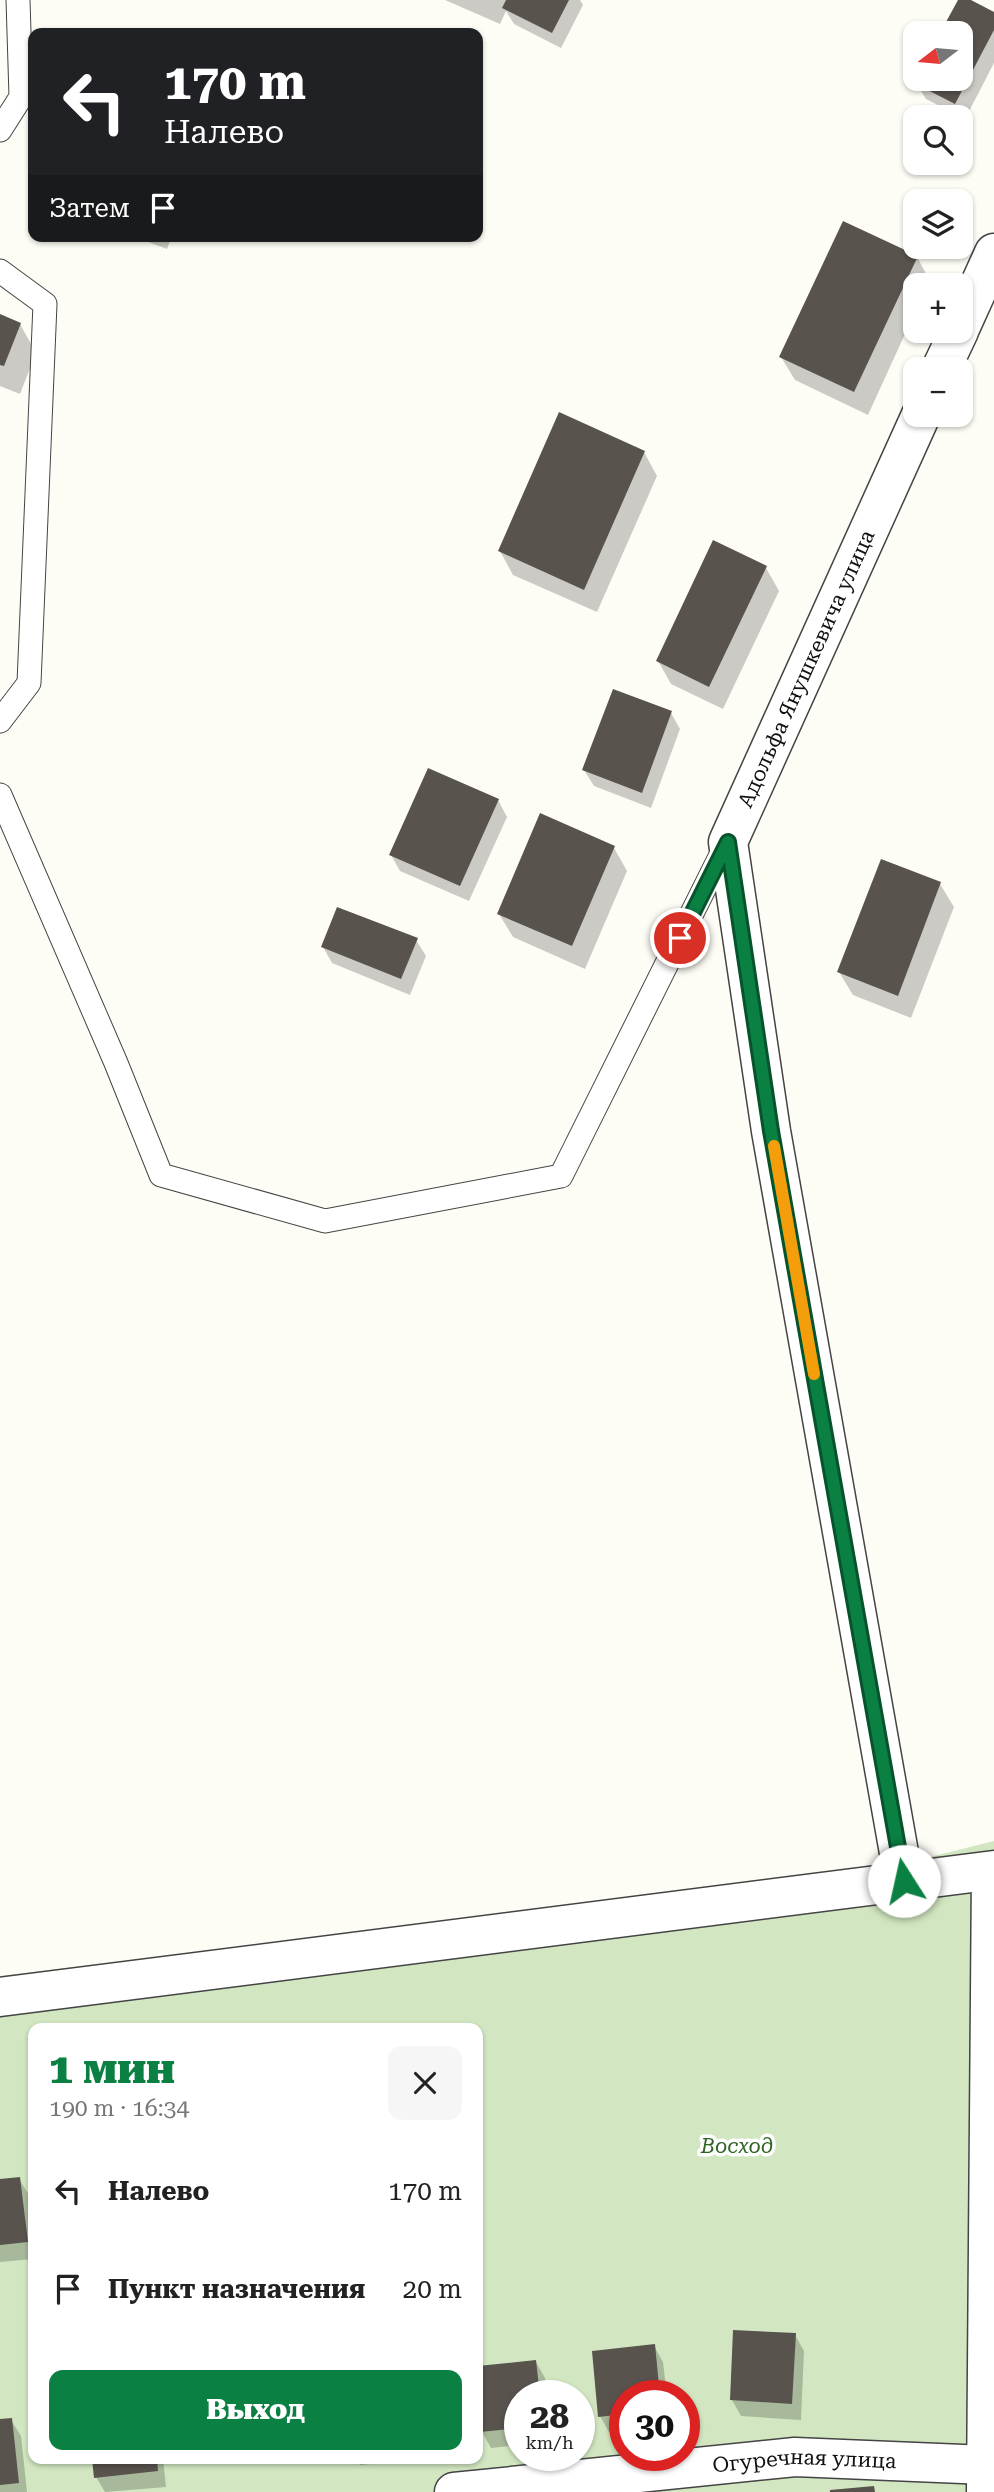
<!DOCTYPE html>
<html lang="ru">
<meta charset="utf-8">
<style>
:root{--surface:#fff;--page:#f6f6f6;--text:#222;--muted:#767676;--accent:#0b8043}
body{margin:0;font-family:"Roboto Serif",serif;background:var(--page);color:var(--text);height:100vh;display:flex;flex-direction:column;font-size:26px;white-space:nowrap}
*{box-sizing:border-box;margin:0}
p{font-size:23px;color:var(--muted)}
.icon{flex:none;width:38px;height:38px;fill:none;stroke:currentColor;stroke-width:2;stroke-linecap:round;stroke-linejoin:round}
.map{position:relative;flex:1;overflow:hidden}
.details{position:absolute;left:28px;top:2023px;width:455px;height:441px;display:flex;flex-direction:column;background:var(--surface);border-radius:14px;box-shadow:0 2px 5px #0004}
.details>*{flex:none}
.banner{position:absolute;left:28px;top:28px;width:455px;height:214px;border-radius:14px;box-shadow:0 2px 5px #0004;background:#202124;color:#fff;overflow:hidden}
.needle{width:46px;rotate:254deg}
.controls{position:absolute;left:903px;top:21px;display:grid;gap:14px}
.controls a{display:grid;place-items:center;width:70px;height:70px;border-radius:14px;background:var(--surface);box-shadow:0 2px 5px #0004;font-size:35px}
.speed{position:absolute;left:504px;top:2380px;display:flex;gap:14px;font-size:35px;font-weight:700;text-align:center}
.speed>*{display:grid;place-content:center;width:91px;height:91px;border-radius:50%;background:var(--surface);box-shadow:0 2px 5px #0004;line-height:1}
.speed small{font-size:18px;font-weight:400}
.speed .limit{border:10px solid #d22;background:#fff;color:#111}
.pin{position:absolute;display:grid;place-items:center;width:60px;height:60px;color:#fff;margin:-30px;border:4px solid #fff;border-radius:50%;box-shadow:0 2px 7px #0007}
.me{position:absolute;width:77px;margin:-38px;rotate:350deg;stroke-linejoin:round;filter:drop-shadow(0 0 5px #0008)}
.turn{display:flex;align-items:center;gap:24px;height:147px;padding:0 21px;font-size:32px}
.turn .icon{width:91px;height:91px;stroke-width:2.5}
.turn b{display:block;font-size:49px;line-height:60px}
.then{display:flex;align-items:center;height:66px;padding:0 21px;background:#0003;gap:14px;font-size:26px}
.round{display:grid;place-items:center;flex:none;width:74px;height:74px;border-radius:14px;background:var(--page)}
.overview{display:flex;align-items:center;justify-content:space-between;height:119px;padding:0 21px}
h1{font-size:42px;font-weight:800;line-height:52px;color:var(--accent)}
.button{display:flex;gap:14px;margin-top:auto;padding:14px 21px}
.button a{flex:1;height:80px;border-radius:14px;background:var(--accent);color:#fff;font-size:28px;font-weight:800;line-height:80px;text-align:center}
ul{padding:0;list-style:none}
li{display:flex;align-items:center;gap:21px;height:98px;padding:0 21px}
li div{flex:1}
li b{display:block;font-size:26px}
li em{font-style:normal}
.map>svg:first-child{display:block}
</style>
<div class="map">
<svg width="994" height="2492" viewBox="0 0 994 2492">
<rect width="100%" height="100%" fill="#fefdf5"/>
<path fill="#d2e7c1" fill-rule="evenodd" d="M994 1841V2492H0V1976L866 1873ZM33 2028H478V2459H33ZM520 2396H579V2455H520ZM625 2396H684V2455H625Z"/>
<path fill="#0003" d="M445 0H580L583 5 561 48 514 24 506 11 500 24Z
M959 0H967L994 14V63L965 119 926 99 916 83 919 79H961V33H942Z
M132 236H172L167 249Z
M917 257 930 281 928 285H915V312L868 415 795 380 781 357Z
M0 316 20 324 36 353 20 394 0 386Z
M644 452 657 476 597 612 513 575 500 551Z
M766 568 779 591 723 709 671 684 658 661Z
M671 713 680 729 651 808 594 786 584 770Z
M498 800 507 817 469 901 400 871 391 855Z
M614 848 627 871 585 969 513 937 499 914Z
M940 884 954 907 911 1018 853 995 839 972Z
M416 940 426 956 410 995 332 963 323 947Z
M19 2179 29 2195 33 2259 0 2262V2181Z
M795 2335 804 2351 801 2420 741 2416 732 2400Z
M654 2346 663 2362 667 2396H625V2431L609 2432 600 2416Z
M536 2362 545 2378 547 2396H520V2445L491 2448 482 2432 478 2368Z
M11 2420 21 2436 27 2492H0V2421Z
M94 2459H163L166 2487 105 2492 96 2477Z
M356 2459H421L360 2465Z"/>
<path fill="#59534e" d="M506 0H569L552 33 502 8Z
M958 0H971L994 12V30L955 104 914 83 917 79H961V33H940Z
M843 221 918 256 854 392 779 357Z
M0 314 21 323 4 366 0 365Z
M559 412 645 451 584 590 498 551Z
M713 540 767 566 709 687 656 661Z
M613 689 672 711 642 793 582 770Z
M428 768 499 799 460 886 389 855Z
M540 813 615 846 572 946 497 914Z
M881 859 941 882 898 996 837 972Z
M337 907 418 938 401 979 321 947Z
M20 2177 28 2242 0 2245V2179Z
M733 2330 796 2333 792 2404 730 2400Z
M655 2344 660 2396H625V2414L598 2417 592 2351Z
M536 2360 540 2396H520V2428L480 2432 478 2366Z
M12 2418 19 2483 0 2485V2419Z
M92 2459H157L158 2471 94 2478Z
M874 2486 875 2492H830V2490Z"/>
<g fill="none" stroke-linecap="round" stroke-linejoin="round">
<defs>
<path id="lane" d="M0 130 21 97 18 0
M0 271 45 304 29 683 0 721
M0 795 116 1063 161 1175 325 1221 561 1176 726 845"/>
<g id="street">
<path d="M961 326 994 253"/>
<path d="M941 369 959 331"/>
<path id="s1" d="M904 1881 771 1131 728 842 921 415"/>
<path d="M0 1997 994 1870"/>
<path id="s2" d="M454 2492 795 2457 987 2465"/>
<path d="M986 2492 991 1871"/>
</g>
</defs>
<use href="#lane" stroke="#444" stroke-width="25"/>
<use href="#street" stroke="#444" stroke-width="41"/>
<use href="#lane" stroke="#fff" stroke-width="23"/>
<use href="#street" stroke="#fff" stroke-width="38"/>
</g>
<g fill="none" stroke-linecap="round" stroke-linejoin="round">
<defs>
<path id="route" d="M680 938 728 842 771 1131 904 1881"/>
</defs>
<use href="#route" stroke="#07532c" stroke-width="18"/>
<use href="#route" stroke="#0b8043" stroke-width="12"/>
<path stroke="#f59e0b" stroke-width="12" d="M774 1146 814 1374"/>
</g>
<g text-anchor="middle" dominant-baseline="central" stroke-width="7" stroke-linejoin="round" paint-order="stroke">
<g font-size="21" fill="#111" stroke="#fff">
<text stroke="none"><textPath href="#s1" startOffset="1244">Адольфа Янушкевича улица</textPath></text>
<text stroke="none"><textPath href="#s2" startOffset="352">Огуречная улица</textPath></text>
</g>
<g font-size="21" font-style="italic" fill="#2f6425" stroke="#fff">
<text x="737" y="2146">Восход</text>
</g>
</g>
</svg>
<div class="controls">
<a><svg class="needle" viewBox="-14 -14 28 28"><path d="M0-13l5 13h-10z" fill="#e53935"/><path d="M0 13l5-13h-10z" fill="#767676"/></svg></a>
<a><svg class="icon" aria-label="search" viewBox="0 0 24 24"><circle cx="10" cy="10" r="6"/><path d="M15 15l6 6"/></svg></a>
<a><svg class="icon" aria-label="layers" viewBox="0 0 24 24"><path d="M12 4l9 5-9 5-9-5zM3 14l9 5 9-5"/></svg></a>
<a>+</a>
<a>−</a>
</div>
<div class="speed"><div>28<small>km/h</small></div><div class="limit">30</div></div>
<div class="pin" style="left:680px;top:938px;background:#d93025"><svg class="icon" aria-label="arrive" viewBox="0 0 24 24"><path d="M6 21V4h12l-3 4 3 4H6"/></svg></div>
<svg class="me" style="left:904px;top:1881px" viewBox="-20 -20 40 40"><circle r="19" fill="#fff"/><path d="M0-13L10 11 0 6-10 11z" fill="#0b8043"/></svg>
<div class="banner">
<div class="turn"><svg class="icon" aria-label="left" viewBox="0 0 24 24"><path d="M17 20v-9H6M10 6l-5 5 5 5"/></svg><div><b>170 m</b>Налево</div></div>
<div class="then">Затем<svg class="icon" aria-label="arrive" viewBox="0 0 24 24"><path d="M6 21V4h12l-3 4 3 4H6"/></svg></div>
</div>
<section class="details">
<div class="overview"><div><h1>1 мин</h1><p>190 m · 16:34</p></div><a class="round"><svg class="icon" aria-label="close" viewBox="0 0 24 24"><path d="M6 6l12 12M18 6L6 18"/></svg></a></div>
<ul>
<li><svg class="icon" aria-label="left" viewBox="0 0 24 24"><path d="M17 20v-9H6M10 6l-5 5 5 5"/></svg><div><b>Налево</b></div><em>170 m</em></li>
<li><svg class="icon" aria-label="arrive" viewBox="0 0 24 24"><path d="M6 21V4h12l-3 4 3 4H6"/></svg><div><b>Пункт назначения</b></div><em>20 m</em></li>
</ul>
<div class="button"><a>Выход</a></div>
</section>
</div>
